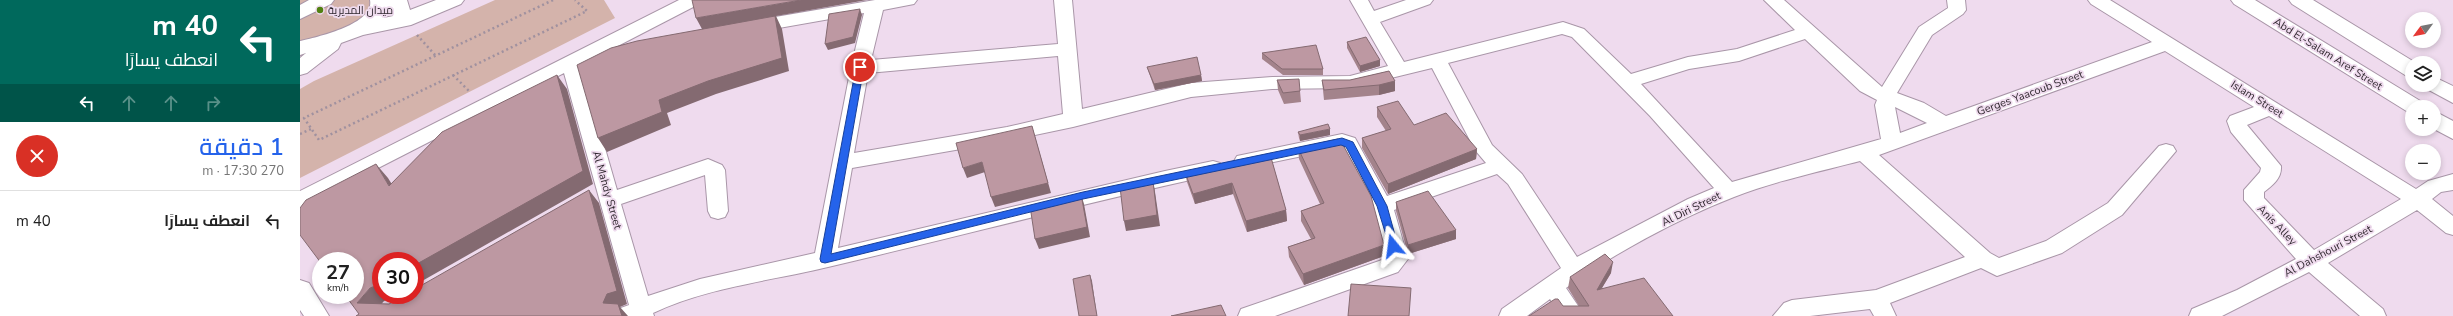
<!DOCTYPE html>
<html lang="ar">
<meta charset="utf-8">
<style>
:root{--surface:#fff;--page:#f2f2f2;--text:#222;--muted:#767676;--line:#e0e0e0;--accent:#2563eb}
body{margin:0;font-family:"Nunito Sans",Cairo,sans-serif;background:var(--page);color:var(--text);direction:rtl;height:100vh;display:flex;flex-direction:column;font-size:15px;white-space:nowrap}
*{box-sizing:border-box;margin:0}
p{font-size:13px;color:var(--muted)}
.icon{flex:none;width:22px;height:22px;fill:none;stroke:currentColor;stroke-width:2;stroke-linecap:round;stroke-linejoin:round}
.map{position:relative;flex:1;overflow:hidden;direction:ltr}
.sheet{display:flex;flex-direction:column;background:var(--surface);width:300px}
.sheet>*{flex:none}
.top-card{background:#00695c;color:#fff;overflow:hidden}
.needle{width:26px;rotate:238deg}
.controls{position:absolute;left:2105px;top:12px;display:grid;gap:8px}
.controls a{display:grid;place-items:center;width:36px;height:36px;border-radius:50%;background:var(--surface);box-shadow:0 2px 6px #0003;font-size:20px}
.speed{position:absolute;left:12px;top:252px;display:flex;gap:8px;font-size:20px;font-weight:700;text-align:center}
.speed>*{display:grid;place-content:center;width:52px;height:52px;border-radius:50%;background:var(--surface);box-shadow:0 2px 6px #0003;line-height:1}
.speed small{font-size:10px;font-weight:400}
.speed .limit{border:6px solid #d22;background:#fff;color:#111}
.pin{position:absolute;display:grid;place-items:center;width:34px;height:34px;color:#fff;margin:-17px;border:2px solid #fff;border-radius:50%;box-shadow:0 1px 4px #0007}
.me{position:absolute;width:44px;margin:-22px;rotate:344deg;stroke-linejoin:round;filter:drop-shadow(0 0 3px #0008)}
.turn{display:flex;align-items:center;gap:14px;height:84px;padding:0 16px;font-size:18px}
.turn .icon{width:52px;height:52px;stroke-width:2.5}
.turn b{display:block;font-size:28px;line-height:34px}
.lanes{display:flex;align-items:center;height:38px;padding:0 16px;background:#0003;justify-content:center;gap:20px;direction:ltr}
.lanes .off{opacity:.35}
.round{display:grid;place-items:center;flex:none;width:42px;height:42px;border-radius:21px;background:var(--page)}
.headline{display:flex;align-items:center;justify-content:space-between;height:68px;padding:0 16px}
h1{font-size:24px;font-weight:600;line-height:30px;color:var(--accent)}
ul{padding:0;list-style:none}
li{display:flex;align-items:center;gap:12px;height:60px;padding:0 16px;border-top:1px solid var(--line)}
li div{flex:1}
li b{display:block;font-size:15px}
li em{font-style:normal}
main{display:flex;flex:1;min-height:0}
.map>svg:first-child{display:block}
</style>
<main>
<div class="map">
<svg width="2153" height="316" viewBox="0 0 2153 316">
<rect width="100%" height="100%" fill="#efdbee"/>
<path fill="#d4b3ab" d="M0 0H71C69 26 20 38 0 45Z
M195 0H304L315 18 0 178V89L14 81Z"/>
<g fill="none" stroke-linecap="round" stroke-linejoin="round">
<defs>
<path id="street" d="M379 0H402L399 4 281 65 317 190 408 159 422 165 425 170 428 211 425 217 418 219 411 217 408 211 405 175 321 204 348 296 400 279 515 253 551 67 564 13 451 33 445 31 442 27 445 23 451 21 575 0H617L614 4 583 10 571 60 758 44 754 0H772L782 109 891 83 972 77 1050 76 1088 66 1050 0H1068L1074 11 1106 0H1133L1130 4 1080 22 1104 62 1263 22 1284 29 1331 74 1388 57 1437 49 1495 30 1464 0H1484L1582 87 1619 27 1648 8 1647 0H1665L1666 10 1663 14 1632 35 1597 93 1624 103 1646 116 1852 42 1791 4 1788 0H1810L2116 189 2128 181 2153 174V190L2141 192 2132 199 2153 216V235L2146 233 2117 210 2028 263 2083 309 2086 316H2060L2009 272 1922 316H1889L1892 309 1937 290 1996 259 1944 200V190L1960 172 1961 168 1931 132 1927 121 1930 116 1954 107 1865 51 1579 155 1690 253 1699 258 1746 241 1808 203 1859 146 1866 144 1873 146 1876 151 1822 215 1762 253 1697 276 1681 268 1590 303 1596 316H1574L1570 309 1510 316H1473L1484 303 1492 300 1576 290 1665 257 1560 161C1518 172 1475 181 1434 197 1380 218 1314 253 1266 288L1285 316H1261L1250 299 1227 316H1199L1202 309 1261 268 1208 184 1197 174 1094 210 1108 259 1098 272 975 316H938L941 309 1082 260 1086 257 1072 206 1041 148 944 168 937 166 934 161 937 156 1042 134 1055 138 1087 196 1186 163 1175 150 1132 68 1050 88 972 89 891 97 773 127 707 141 552 168 538 248 865 171 913 161 920 163 923 168 920 173 913 175C784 203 657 237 528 267 470 281 408 287 353 313L354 316H315L318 309 329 305 264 73 0 208V191ZM1262 34 1272 37 1350 116 1414 188 1388 199 1277 257 1222 174 1192 145 1148 63ZM1505 39 1560 91 1577 100 1575 105 1581 139 1432 182 1341 84 1389 69 1439 61ZM758 56 763 114 707 127 554 153 568 73ZM1595 107 1627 123 1600 133ZM1969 116 2101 199 2014 250 1964 198V192C1973 185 1982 178 1981 166L1947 125Z"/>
<path id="secondary" d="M9 0H34L31 4 0 19V5Z
M70 0H107L110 10 136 0H164L161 4 111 25 63 35 41 43 38 49 7 73 0 75V58L6 53 0 55V41C17 37 75 24 70 0ZM90 7 93 16 84 18Z
M1931 0H1955L2122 102 2126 107H2112V114L2108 112 1934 4Z
M1989 0H2013L2116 63H2112V77L2105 75 1992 4Z
M2134 77 2153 86V103L2127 89 2124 85H2134Z
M2134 111 2153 121V139L2134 129Z
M0 280 9 283 29 316H4L0 310Z"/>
</defs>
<use href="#street" stroke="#a996a8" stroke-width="2"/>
<use href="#secondary" stroke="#a996a8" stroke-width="2"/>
<path stroke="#a0919f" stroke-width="2.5" stroke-dasharray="2 3" stroke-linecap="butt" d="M253 0 4 118 19 140 287 11 275 0
M117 35 136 56
M153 75 170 92
M0 134 11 129"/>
<use href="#street" fill="#fff" fill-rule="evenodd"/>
<use href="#secondary" fill="#fff" fill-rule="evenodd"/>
</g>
<path fill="#a3838b" d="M1047 42 1080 60V66L1060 72 1047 48Z
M962 53 1023 69V75H983L962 59Z
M847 67 901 75 902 81 855 90 849 73Z
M1089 71 1095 91 1079 95 1024 100 1022 80H1050Z
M977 80 1000 91 1001 102 984 104 978 90Z
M1077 107 1114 125 1177 149 1176 159 1088 194 1062 148V138L1086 131 1077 117Z
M998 132 1030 135 1000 141 999 138Z
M998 148 1084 256 1004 285 989 257 988 247 1011 239 1001 221V211L1020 204 999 159Z
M970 154 986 210 987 221 947 232 933 194 895 204 887 182 885 172Z
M1096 202 1156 230V239L1108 254 1096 211Z
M1311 273 1302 288 1373 316 1263 306H1279L1268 288 1270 277Z"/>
<path fill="#846a71" d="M501 0H567L476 16 482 29 489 71 416 94 367 113 371 125 307 152 298 138 359 100 402 29 396 18Z
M560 9 562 15 555 43 528 50 525 44Z
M1080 60V66L1060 72V66Z
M257 75 267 89 293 184 115 285V265Z
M901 75 902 81 855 90 854 84Z
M1095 81V91L1079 95V85Z
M732 126 751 193 695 207 691 197Z
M1030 129V135L1000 141V135Z
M1177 149 1176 159 1088 194V184Z
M682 162 685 172 667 178 663 168Z
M76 164 88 178 101 199 89 186Z
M853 181 855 192 860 226 826 231 824 221Z
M932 183 933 194 895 204 893 194Z
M289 190 299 203 327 304 320 307 328 316H322L303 303Z
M781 194 784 204 790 237 739 249 735 239Z
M986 210 987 221 947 232 946 221Z
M1156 230V239L1108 254V245Z
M1084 245V256L1004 285 1003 274Z
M1313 262 1311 273 1294 301 1297 290Z
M790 275 792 281 797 316Z
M81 284V295H104L96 296 84 301 71 316 57 303 70 288Z"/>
<path fill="#bd98a2" stroke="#846a71" d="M392 0H501L396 18Z
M560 9 553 37 525 44 529 14Z
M475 16 482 58 408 81 359 100 362 112 298 138 277 65 311 48 337 41Z
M1066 37 1080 60 1060 66 1047 42Z
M1016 45 1023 69H982L962 53Z
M897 57 901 75 854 84 847 67Z
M1089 71 1095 81 1079 85 1024 90 1022 80H1050Z
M257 75 283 171 115 265V261H81V284L70 288 57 303 89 304 105 295H115V289L289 190 317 291 307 294 303 303 318 304 322 316H56L59 314 45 295H55V261H21V263L0 235V208L6 200 76 164 89 186 142 132Z
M999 79 1000 91 983 93 977 80Z
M1098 101 1114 125 1146 113 1177 149 1088 184 1062 138 1091 129 1077 107Z
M1028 124 1030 129 1000 135 998 132Z
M732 126 748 183 691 197 682 162 663 168 656 143Z
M1038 139 1040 144 1042 143 1071 196 1084 245 1003 274 988 247 1015 238 1001 211 1024 203 998 148Z
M970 154 986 210 946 221 932 183 893 194 885 172Z
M853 181 857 215 824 221 820 187Z
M1128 191 1156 230 1108 245 1096 202Z
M781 194 787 227 735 239 730 206Z
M1305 254 1313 262 1297 290 1344 278 1373 316H1229L1255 299H1258L1263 306H1289L1270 277Z
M790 275 797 316H779L773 279Z
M1051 284 1111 288 1109 316H1048Z
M921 305 926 316H871Z"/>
<path fill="#2563eb" stroke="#184099" d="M560 64 564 67 531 254 783 192 1042 138 1053 142 1087 206 1098 246 1093 250 1090 248 1077 206 1046 147 1041 145 783 199 525 263 521 262 520 259 556 67Z"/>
<circle fill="#518111" stroke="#efdbee" stroke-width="1.5" cx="20" cy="10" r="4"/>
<g text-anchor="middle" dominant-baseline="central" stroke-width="3.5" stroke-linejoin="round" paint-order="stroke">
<g font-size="11" fill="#312930" stroke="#efdbee" text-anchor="start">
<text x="28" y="10">ميدان المديرية</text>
</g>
<g font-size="11" fill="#312930" stroke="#efdbee">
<text transform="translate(2028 54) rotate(32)">Abd El-Salam Aref Street</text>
<text transform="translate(1730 93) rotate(-20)">Gerges Yaacoub Street</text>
<text transform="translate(1957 99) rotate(32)">Islam Street</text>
<text transform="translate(307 190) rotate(74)">Al Mahdy Street</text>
<text transform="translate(1391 209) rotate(-26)">Al Diri Street</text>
<text transform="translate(1977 225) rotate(46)">Anis Alley</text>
<text transform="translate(2028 251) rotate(-28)">Al Dahshouri Street</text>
</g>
</g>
</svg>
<div class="controls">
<a><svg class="needle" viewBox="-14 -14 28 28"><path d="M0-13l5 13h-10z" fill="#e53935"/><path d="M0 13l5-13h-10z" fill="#767676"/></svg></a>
<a><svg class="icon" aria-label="layers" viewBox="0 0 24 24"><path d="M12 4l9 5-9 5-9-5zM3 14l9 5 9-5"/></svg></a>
<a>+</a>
<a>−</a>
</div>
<div class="speed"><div>27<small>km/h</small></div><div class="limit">30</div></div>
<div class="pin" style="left:560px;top:67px;background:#d93025"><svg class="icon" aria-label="arrive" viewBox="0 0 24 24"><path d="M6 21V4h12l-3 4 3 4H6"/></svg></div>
<svg class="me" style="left:1093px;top:246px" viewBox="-20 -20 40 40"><path d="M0-17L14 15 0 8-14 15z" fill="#2563eb" stroke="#fff" stroke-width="4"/></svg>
</div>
<section class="sheet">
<div class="top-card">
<div class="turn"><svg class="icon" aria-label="left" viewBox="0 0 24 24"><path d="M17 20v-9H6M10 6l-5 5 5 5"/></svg><div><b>40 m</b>انعطف يسارًا</div></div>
<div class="lanes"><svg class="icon" aria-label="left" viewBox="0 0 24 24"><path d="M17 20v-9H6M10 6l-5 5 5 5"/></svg><svg class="icon off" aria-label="ahead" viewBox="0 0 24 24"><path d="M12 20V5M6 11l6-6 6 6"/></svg><svg class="icon off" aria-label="ahead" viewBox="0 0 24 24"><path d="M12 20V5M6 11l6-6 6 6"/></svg><svg class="icon off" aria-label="right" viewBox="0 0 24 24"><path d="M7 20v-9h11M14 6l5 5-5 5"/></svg></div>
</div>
<div class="headline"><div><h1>1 دقيقة</h1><p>270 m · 17:30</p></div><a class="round" style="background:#d93025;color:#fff"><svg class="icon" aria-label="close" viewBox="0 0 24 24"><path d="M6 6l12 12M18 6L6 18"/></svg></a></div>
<ul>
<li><svg class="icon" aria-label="left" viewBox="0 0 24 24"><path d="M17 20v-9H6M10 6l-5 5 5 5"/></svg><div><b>انعطف يسارًا</b></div><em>40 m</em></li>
</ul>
</section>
</main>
